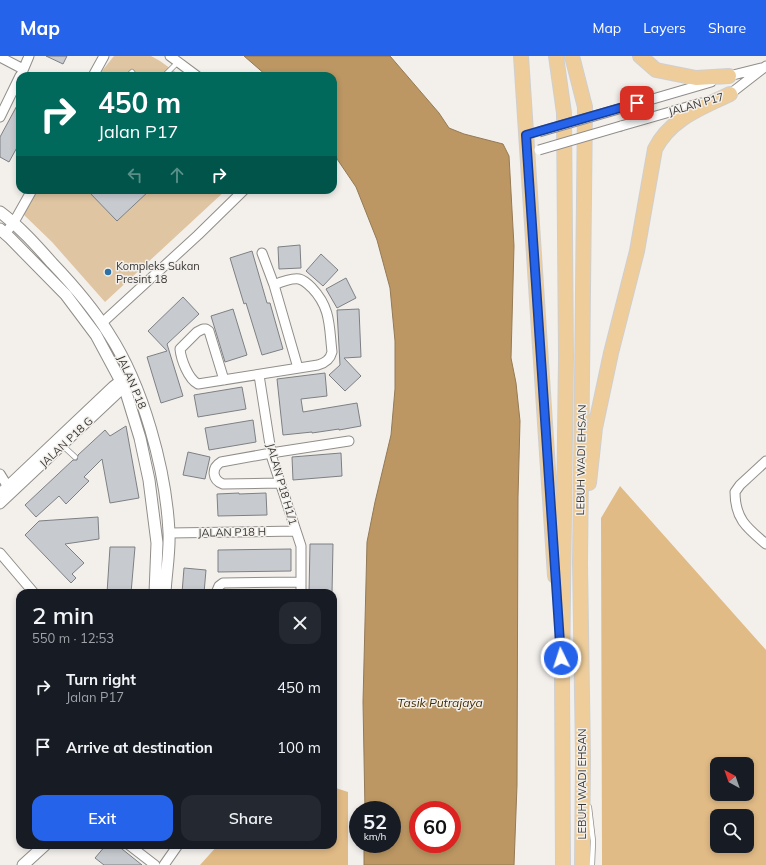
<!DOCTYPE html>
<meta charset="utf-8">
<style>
:root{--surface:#171b24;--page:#242831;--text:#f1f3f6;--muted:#9ea1a6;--accent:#2563eb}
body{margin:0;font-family:Mulish,sans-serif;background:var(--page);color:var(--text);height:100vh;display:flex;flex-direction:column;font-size:15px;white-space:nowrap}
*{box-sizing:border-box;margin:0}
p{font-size:13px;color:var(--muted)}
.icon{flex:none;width:22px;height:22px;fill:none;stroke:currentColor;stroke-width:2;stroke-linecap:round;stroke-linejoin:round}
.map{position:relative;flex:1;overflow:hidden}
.side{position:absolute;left:16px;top:533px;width:321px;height:260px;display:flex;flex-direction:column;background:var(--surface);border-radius:12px;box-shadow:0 2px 6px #0003}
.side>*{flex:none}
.top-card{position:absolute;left:16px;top:16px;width:321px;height:122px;border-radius:12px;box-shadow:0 2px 6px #0003;background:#00695c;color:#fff;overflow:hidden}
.needle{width:26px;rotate:320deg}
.controls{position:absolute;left:710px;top:701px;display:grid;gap:8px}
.controls a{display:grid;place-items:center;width:44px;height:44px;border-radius:8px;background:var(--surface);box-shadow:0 2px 6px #0003;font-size:20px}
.speed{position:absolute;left:349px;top:745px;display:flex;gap:8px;font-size:20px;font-weight:700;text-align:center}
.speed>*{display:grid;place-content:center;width:52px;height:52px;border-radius:50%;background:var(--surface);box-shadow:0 2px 6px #0003;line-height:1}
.speed small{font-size:10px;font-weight:400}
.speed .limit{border:6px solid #d22;background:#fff;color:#111}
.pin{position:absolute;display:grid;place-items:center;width:34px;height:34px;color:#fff;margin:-17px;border-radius:8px;box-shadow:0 2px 6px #0006}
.me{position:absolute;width:44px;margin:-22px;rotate:356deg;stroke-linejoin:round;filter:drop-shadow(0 0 3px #0008)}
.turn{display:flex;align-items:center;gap:14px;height:84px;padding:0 16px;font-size:18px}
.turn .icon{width:52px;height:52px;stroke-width:2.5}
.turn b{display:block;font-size:28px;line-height:34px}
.lanes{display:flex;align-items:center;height:38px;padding:0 16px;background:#0003;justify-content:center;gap:20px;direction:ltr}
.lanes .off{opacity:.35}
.round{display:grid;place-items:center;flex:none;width:42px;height:42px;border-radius:12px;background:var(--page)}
.overview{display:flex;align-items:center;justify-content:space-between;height:68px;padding:0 16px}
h1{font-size:24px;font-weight:600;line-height:30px}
.cta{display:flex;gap:8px;margin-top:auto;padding:8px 16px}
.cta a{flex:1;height:46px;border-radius:12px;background:var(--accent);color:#fff;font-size:16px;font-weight:600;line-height:46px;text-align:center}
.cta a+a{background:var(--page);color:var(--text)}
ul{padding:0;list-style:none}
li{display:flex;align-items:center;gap:12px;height:60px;padding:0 16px}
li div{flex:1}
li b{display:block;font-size:15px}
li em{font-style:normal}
header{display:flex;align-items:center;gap:24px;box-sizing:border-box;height:56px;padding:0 20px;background:var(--accent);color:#fff}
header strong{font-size:19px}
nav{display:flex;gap:22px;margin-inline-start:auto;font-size:14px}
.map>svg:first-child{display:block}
</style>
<header>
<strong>Map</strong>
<nav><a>Map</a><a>Layers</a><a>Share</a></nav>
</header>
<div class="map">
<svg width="766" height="809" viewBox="0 0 766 809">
<rect width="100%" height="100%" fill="#f3f0ec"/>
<path fill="#dfc5a1" d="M114 0H151L160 5 181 20H98Z
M35 134H226L105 246 52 186 23 158Z"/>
<path fill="#e1bb86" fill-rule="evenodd" d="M620 430 766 594V809H602L601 462ZM717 708H747V738H717ZM717 760H747V790H717Z
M333 731 348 736V809H200L218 789H333Z"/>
<path fill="#bc9763" stroke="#947a55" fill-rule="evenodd" d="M244 0H390L439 57 449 72 464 78 503 88 509 100 514 190 511 302 516 327 520 365 518 441 517 729 514 809H364V788H392V754H365L363 646 367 486 375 446 391 379 395 333V285L390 232 377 184 356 131 333 97V20H267ZM418 754H452V788H418Z"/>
<path fill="#c7cbcf" stroke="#7d8083" d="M46 0H67L63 8Z
M20 44V86L9 106 0 101V81Z
M87 134H150L117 165Z
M300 189 301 212 279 213 278 191Z
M252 195 267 247H270L283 293 262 299 246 247 244 248 230 202Z
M321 198 338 214 323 230 306 215Z
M346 222 356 242 337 252 326 233Z
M183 241 199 258 167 288 183 340 161 347 147 301 167 295 148 275Z
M233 253 247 299 225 306 211 260Z
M359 253 361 301 344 302 361 320 345 335 329 319 340 309 337 254Z
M325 317 327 340 301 343 303 356 357 347 361 370 339 374V373L312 377V376L283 379 277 323Z
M242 331 246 353 198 361 194 339Z
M253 364 256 386 209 394 205 372Z
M126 370 139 442 110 447 102 403 84 421 89 425 66 448 59 440 36 461 25 449 73 404H77L78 399 105 374 110 380Z
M188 396 210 401 205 423 183 419Z
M341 397 342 420 293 424 292 401Z
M239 437V438L266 437 267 459 218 460 217 438Z
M98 461 99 483 65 488 84 507 72 518 76 522 71 527 25 479 39 465Z
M310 488H333L332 537H309Z
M110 491H135L131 537H107Z
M291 493V515L218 516V494Z
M184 512 206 514 204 537H182Z
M106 789H117L142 809H104L95 802Z"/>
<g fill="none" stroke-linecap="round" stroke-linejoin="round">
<defs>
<path id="service" d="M128 20 132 16 135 20
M164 20 178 6
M62 389 75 401
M589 751 593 785 592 809"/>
<path id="minor" d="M170 0 197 20
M0 1 23 13
M21 19 29 0
M93 20 104 0
M725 21 761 12
M726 39 730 38 766 10
M622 52 711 26
M0 61 20 20
M621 70 701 47
M5 178 14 166 32 134
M262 197 274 229 298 312
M102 267 198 179 244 134
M259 319 272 402 301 490V537
M224 324 209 275 206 273H203L197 276 180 293C181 303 188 323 198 328L318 309C325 307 330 304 332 296 329 270 331 252 312 232 308 228 304 224 299 223 291 222 281 226 274 229
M766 405 740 429 735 436C735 463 747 472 766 488
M0 418 8 431
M280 427 223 428C212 424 211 412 221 406L271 397 349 385
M0 437 113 330 125 321
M0 448 117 338 130 328
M169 477 296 475
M0 497 34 537
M216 537 219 530 223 527 301 526
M129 789 155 809
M164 809 178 789"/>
<path id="tertiary" d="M0 156C20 171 36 189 52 207 73 229 93 252 109 278 143 330 166 414 169 476 170 496 166 517 165 537
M0 173 10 182 66 239 96 279 125 333 140 382 149 424 157 487 155 537
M23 809 45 789"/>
<path id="primary" d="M521 0 555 520
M556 0 564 57 566 301 562 618 563 809
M572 0 585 51 580 507 583 702 582 809
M640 0 656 14 696 22 729 20
M589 427 595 372 611 297 637 195 655 93C670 63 701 52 730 38"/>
</defs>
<use href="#service" stroke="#918e8a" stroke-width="6"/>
<use href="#minor" stroke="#918e8a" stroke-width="11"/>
<use href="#tertiary" stroke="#918e8a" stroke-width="13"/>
<use href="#primary" stroke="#cfcfcf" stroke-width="16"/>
<use href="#service" stroke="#fff" stroke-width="4.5"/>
<use href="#minor" stroke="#fff" stroke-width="9"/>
<use href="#tertiary" stroke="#fff" stroke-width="11"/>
<use href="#primary" stroke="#eecd9a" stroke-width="14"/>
<defs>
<path id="minor-bridge" d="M539 76 622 52
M539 94 621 70"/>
</defs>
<use href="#minor-bridge" stroke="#918e8a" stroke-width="11" stroke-linecap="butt"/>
<use href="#minor-bridge" stroke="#fff" stroke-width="9"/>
</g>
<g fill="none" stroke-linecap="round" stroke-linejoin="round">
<defs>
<path id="route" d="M561 602 526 79 637 47"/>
</defs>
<use href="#route" stroke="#184099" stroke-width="10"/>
<use href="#route" stroke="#2563eb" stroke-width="7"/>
</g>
<circle fill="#2d71a6" stroke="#f3f0ec" stroke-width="1.5" cx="108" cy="216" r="4"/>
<g text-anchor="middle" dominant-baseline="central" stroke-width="3" stroke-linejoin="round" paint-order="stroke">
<g font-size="11" fill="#383735" stroke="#f3f0ec">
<text transform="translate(696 48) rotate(-16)">JALAN P17</text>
<text transform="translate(132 326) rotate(67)">JALAN P18</text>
<text transform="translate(66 386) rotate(-43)">JALAN P18 G</text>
<text transform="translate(581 404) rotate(-89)">LEBUH WADI EHSAN</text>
<text transform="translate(282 428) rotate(74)">JALAN P18 H1/1</text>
<text transform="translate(232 476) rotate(-1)">JALAN P18 H</text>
<text transform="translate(582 728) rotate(-90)">LEBUH WADI EHSAN</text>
</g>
<g font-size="11" fill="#383735" stroke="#f3f0ec" text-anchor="start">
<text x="116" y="210">Kompleks Sukan<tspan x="116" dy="13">Presint 18</tspan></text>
</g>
<g font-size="12" font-style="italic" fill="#462d00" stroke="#f3f0ec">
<text x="440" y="646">Tasik Putrajaya</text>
</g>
</g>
</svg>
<div class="controls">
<a><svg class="needle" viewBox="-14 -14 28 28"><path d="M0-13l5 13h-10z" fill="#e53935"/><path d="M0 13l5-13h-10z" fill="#9ea1a6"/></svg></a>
<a><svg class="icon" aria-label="search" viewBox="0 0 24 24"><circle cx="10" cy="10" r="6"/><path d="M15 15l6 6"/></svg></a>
</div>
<div class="speed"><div>52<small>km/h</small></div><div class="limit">60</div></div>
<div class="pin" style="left:637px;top:47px;background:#d93025"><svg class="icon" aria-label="arrive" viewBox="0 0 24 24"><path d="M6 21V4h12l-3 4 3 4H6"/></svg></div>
<svg class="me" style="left:561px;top:602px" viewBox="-20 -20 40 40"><circle r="17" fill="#2563eb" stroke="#fff" stroke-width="3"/><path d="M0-11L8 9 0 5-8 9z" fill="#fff"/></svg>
<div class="top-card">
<div class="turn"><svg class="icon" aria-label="right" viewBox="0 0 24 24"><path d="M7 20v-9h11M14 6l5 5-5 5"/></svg><div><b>450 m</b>Jalan P17</div></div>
<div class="lanes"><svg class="icon off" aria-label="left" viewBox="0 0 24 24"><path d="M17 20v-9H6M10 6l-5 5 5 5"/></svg><svg class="icon off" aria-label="ahead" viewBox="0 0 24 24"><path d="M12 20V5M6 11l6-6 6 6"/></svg><svg class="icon" aria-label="right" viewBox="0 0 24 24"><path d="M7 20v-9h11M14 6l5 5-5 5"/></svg></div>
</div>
<section class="side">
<div class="overview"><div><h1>2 min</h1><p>550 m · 12:53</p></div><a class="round"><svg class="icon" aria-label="close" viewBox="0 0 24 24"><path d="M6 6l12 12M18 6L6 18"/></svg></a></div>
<ul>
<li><svg class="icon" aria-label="right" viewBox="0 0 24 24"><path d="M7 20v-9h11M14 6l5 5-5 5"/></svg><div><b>Turn right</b><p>Jalan P17</p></div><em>450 m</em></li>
<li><svg class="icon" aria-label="arrive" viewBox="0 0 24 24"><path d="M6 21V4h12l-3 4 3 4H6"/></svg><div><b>Arrive at destination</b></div><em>100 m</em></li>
</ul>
<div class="cta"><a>Exit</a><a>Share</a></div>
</section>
</div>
